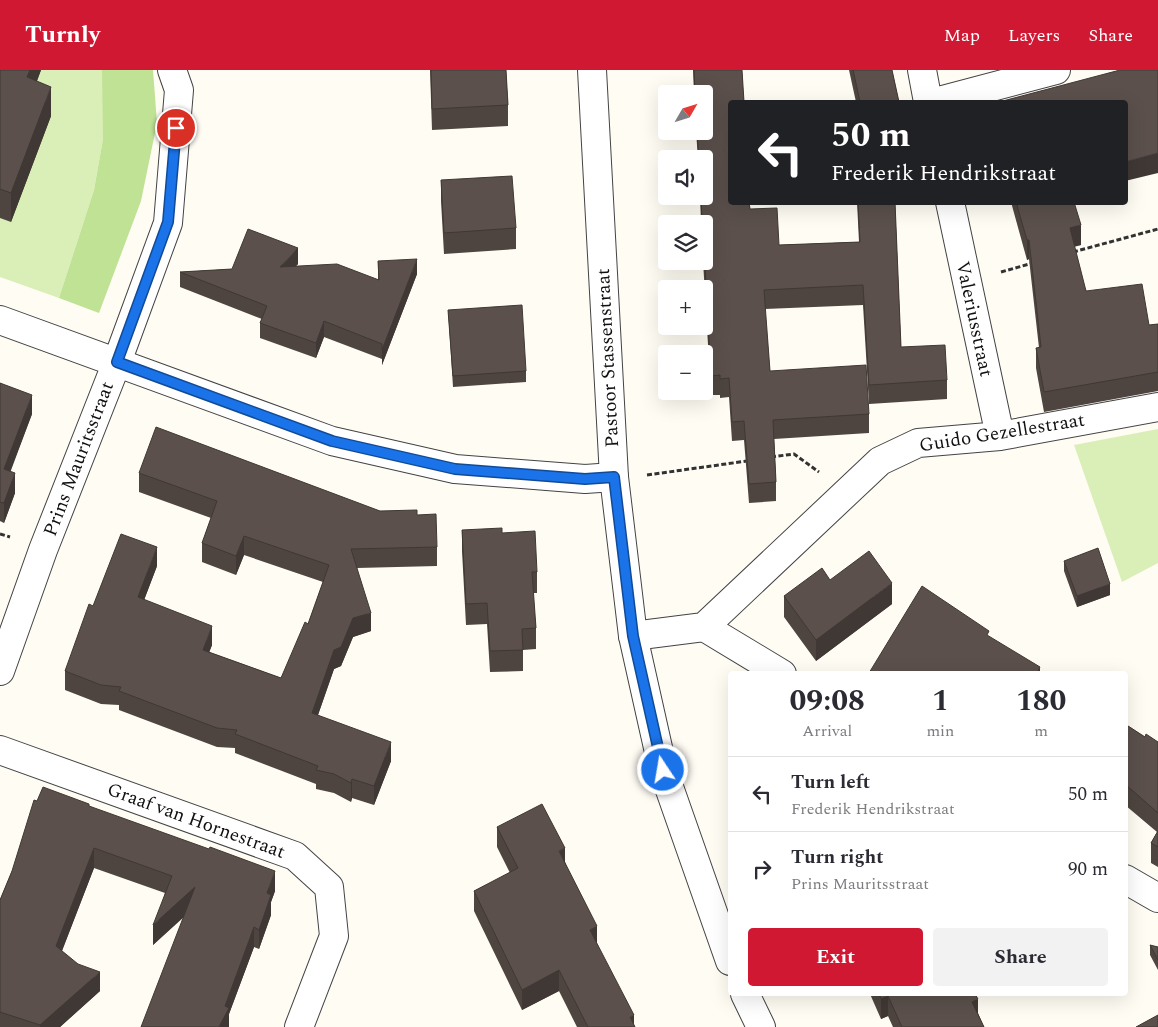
<!DOCTYPE html>
<meta charset="utf-8">
<style>
:root{--surface:#fff;--page:#f2f2f3;--text:#2b2b33;--muted:#7c7c81;--line:#e1e1e2;--accent:#d11833}
body{margin:0;font-family:Spectral,serif;background:var(--page);color:var(--text);height:100vh;display:flex;flex-direction:column;font-size:19px;white-space:nowrap}
*{box-sizing:border-box;margin:0}
p{font-size:16px;color:var(--muted)}
.icon{flex:none;width:28px;height:28px;fill:none;stroke:currentColor;stroke-width:2;stroke-linecap:round;stroke-linejoin:round}
.map{position:relative;flex:1;overflow:hidden}
.drawer{position:absolute;left:728px;top:601px;width:400px;height:325px;display:flex;flex-direction:column;background:var(--surface);border-radius:5px;box-shadow:0 5px 20px #0002}
.drawer>*{flex:none}
.banner{position:absolute;left:728px;top:30px;width:400px;height:105px;border-radius:5px;box-shadow:0 5px 20px #0002;background:#202124;color:#fff;overflow:hidden}
.needle{width:32px;rotate:51deg}
.tools{position:absolute;left:658px;top:15px;display:grid;gap:10px}
.tools a{display:grid;place-items:center;width:55px;height:55px;border-radius:5px;background:var(--surface);box-shadow:0 5px 20px #0002;font-size:25px}
.pin{position:absolute;display:grid;place-items:center;width:42px;height:42px;color:#fff;margin:-21px;border:2px solid #fff;border-radius:50%;box-shadow:0 1px 5px #0007}
.me{position:absolute;width:55px;margin:-28px;rotate:348deg;stroke-linejoin:round;filter:drop-shadow(0 0 4px #0008)}
.turn{display:flex;align-items:center;gap:18px;height:105px;padding:0 20px;font-size:22px}
.turn .icon{width:65px;height:65px;stroke-width:2.5}
.turn b{display:block;font-size:35px;line-height:42px}
.eta{display:flex;justify-content:space-evenly;align-items:center;height:85px;text-align:center}
.eta b{font-size:30px;font-weight:700;line-height:35px}
.action{display:flex;gap:10px;margin-top:auto;padding:10px 20px}
.action a{flex:1;height:58px;border-radius:5px;background:var(--accent);color:#fff;font-size:20px;font-weight:700;line-height:58px;text-align:center}
.action a+a{background:var(--page);color:var(--text)}
ul{padding:0;list-style:none}
li{display:flex;align-items:center;gap:15px;height:75px;padding:0 20px;border-top:1px solid var(--line)}
li div{flex:1}
li b{display:block;font-size:19px}
li em{font-style:normal}
header{display:flex;align-items:center;gap:30px;box-sizing:border-box;height:70px;padding:0 25px;background:var(--accent);color:#fff}
header strong{font-size:24px}
nav{display:flex;gap:28px;margin-inline-start:auto;font-size:18px}
.map>svg:first-child{display:block}
</style>
<header>
<strong>Turnly</strong>
<nav><a>Map</a><a>Layers</a><a>Share</a></nav>
</header>
<div class="map">
<svg width="1158" height="957" viewBox="0 0 1158 957">
<rect width="100%" height="100%" fill="#fffcf4"/>
<path fill="#daefb8" d="M0 0H102L103 4V69L94 120 59 228 0 207Z
M1158 359V493L1122 512 1074 375Z"/>
<path fill="#bfe295" d="M102 0H153L157 53 141 131 99 243 59 228 94 120 103 69Z"/>
<g fill="none" stroke-linecap="round" stroke-linejoin="round">
<defs>
<path id="minor" d="M922 0 928 32
M935 32 1056 0
M950 132 1000 366
M0 250 332 371 455 399 585 409 614 407
M704 557 880 391 918 373 1000 366 1158 337
M633 566 704 557 782 604
M0 601 43 480 117 292 168 153 179 20 172 0
M0 680 295 786 329 817 334 866 299 957
M1125 809 1158 828"/>
<path id="tertiary" d="M592 0 614 407 633 566 663 700 730 891
M745 924 761 957"/>
</defs>
<use href="#minor" stroke="#434343" stroke-width="30"/>
<use href="#tertiary" stroke="#434343" stroke-width="30"/>
<path stroke="#323232" stroke-width="3" stroke-dasharray="5 2.5" stroke-linecap="butt" d="M1073 182 1158 159
M1001 202 1033 193
M771 387 794 384 819 402
M647 405 747 391
M0 464 10 467"/>
<use href="#minor" stroke="#fff" stroke-width="28"/>
<use href="#tertiary" stroke="#fff" stroke-width="28"/>
</g>
<path fill="#4e4540" d="M0 0H41L37 11 51 46 11 152 0 148Z
M430 0H506L508 35V56L432 60Z
M693 0H742L750 139 779 175 859 172 857 132H895L901 277 947 310V329L869 334 863 235 765 239 770 301 869 344V363L774 369 776 412V431L749 433 744 370 732 371 729 327 720 328V325H711L703 191 704 154H701L700 126H704V89H698L696 61H704V24H694Z
M849 0H892L899 32H856Z
M441 110 516 158V179L444 184 441 131Z
M1011 132H1074L1081 175 1074 176 1086 221 1149 255 1158 254V321L1044 342 1036 298V278H1039L1029 189 1027 190Z
M378 191 417 204 382 295V289L324 267 316 288 260 268V253L262 249 180 217V202L232 199 298 194 296 196 378 210Z
M448 240 526 301V312L453 317Z
M0 313 32 344 10 401 15 423 4 453 0 451Z
M139 403 380 441 417 445 437 477V496L357 498 371 561 353 567 341 596 334 599 318 645 391 691 374 735 352 728 351 732 334 723 316 719V714L235 683V678L217 677 119 640V635L101 634 65 620V601L93 536 157 496 144 530 212 575 209 582 281 608 308 554 323 512 244 485 236 505 202 492V473L211 448 139 422Z
M462 460 502 463 537 502V523H533L536 558V579L523 580V601L490 602 487 554 466 555 462 481Z
M1064 491 1110 525 1077 537 1064 501Z
M830 510 892 534 816 591 784 547V526Z
M1125 654 1145 667 1158 672V797L1151 793V773L1157 762 1125 735Z
M89 736 275 821 271 832V845L259 879 254 877 229 944V957L183 847 153 875 165 823 94 798 62 881 100 921 60 957H0V830L12 801Z
M497 757 565 792 597 874 635 957H577L559 921 522 940 474 841V821L510 803 497 777Z
M1150 875 1158 877V900L1150 885Z
M870 924H975L978 943 984 957H893L888 946 881 949Z"/>
<path fill="#403834" d="M30 0H41L27 37V7Z
M51 17V46L11 152V123Z
M1158 83V103L1125 111V92Z
M1081 155V175L1070 178V158Z
M1027 170H1029V189L1027 190Z
M298 178V194L280 212V197Z
M417 189V204L382 295V280Z
M324 251V267L316 288V273Z
M32 325V344L4 419V399Z
M15 403V423L4 453V433Z
M244 466V485L236 505V486Z
M157 477V496L138 546V527Z
M892 513V534L816 591V570Z
M1110 514V525L1077 537V526Z
M371 543V561L353 567 341 596 334 599 312 662V643L334 580 353 548Z
M212 556V575L203 599V580Z
M1040 597V604H1036Z
M391 672V691L374 735V716Z
M352 709V728L351 732V713Z
M94 778V798L56 896V876Z
M565 778V798L559 781Z
M275 801V821L271 832V845L259 879V860L267 823Z
M195 817V837L153 875V855Z
M597 856V876L590 860Z
M254 857V877L229 944V957H219L225 936Z
M559 900V921L522 940V920Z
M100 902V921L60 957H40V955Z
M888 926V946L881 949V929Z
M978 929V949L972 932Z
M634 945V957L630 947Z"/>
<path fill="#5b504b" stroke="#403834" d="M0 0H30L27 7 51 17 11 123 0 119Z
M431 0H506L508 35 432 39Z
M694 0H742L744 32H730V132H749L750 139 777 138 779 175 860 172 858 132H895L901 277 945 275 947 310 869 315 863 215 764 220 770 301 866 295 869 344 773 350 776 412 749 414 744 351 732 352 729 308 720 309V305L711 306 704 178V154H702L701 126H704V89H699L697 61H704V24H695Z
M853 0H892L899 32H860Z
M1120 0H1158V83L1125 92V32H999Z
M512 106 516 158 444 163 441 110Z
M1016 132H1074L1081 155 1070 158 1086 221 1142 214 1149 255 1158 254V302L1044 322 1036 278 1041 277 1029 170H1027Z
M248 159 298 178 280 197 337 194 379 210 378 191 417 189 382 280V274L324 251 316 273 260 253 267 236 180 202 232 199Z
M522 235 526 301 453 306 448 240Z
M0 313 32 325 4 399 15 403 4 433 0 432Z
M156 357 380 441 417 440V445L436 444 437 477 351 479 371 543 353 548 341 577 334 580 312 643 391 672 374 716 352 709 351 713 334 704 316 700 318 696 235 664 237 660 217 658 119 621 121 617 101 615 65 601 89 534 93 536 121 464 157 477 138 527 212 556 203 580 281 608 305 552 308 554 329 495 244 466 236 486 202 473 217 431 139 403Z
M502 458V463L535 461 537 502H532L536 558 522 559 523 580 490 581 487 533 466 534 462 460Z
M1098 478 1110 514 1077 526 1064 491Z
M869 481 892 513 816 570 784 526 822 498 830 510Z
M922 516 989 561 987 565 1040 597 1036 604H870L869 603Z
M1125 654 1145 667 1146 664 1158 672V743L1125 714Z
M43 717 89 734V736L209 779 210 777 275 801 267 823 271 825 259 860 254 857 225 936 229 938 219 957H141L195 817 153 855 172 806 94 778 56 876 78 894 100 902 40 955 0 942V830L12 801 34 730 37 731Z
M542 734 565 778 559 781 597 856 590 860 634 945 630 947 635 957H588L559 900 522 920 474 821 518 798 497 757Z
M1158 761V777L1151 773Z
M1150 875 1158 877V890Z
M879 924H975L978 929 972 932 984 957H902L888 926 881 929Z
M1158 945V957H1136Z"/>
<g fill="none" stroke-linecap="round" stroke-linejoin="round">
<defs>
<path id="route" d="M176 58 168 152 117 292 332 371 455 399 585 409 614 407 633 566 663 700"/>
</defs>
<use href="#route" stroke="#114b97" stroke-width="12"/>
<use href="#route" stroke="#1a73e8" stroke-width="9"/>
</g>
<g text-anchor="middle" dominant-baseline="central" stroke-width="5" stroke-linejoin="round" paint-order="stroke">
<g font-size="19" fill="#101010" stroke="#fff">
<text transform="translate(974 249) rotate(78)">Valeriusstraat</text>
<text transform="translate(608 288) rotate(-93)">Pastoor Stassenstraat</text>
<text transform="translate(1002 363) rotate(-9)">Guido Gezellestraat</text>
<text transform="translate(79 389) rotate(-69)">Prins Mauritsstraat</text>
<text transform="translate(196 751) rotate(20)">Graaf van Hornestraat</text>
</g>
</g>
</svg>
<div class="tools">
<a><svg class="needle" viewBox="-14 -14 28 28"><path d="M0-13l5 13h-10z" fill="#e53935"/><path d="M0 13l5-13h-10z" fill="#7c7c81"/></svg></a>
<a><svg class="icon" aria-label="sound" viewBox="0 0 24 24"><path d="M4 9h4l5-4v14l-5-4H4zM17 9q2 3 0 6"/></svg></a>
<a><svg class="icon" aria-label="layers" viewBox="0 0 24 24"><path d="M12 4l9 5-9 5-9-5zM3 14l9 5 9-5"/></svg></a>
<a>+</a>
<a>−</a>
</div>
<div class="pin" style="left:176px;top:58px;background:#d93025"><svg class="icon" aria-label="arrive" viewBox="0 0 24 24"><path d="M6 21V4h12l-3 4 3 4H6"/></svg></div>
<svg class="me" style="left:663px;top:700px" viewBox="-20 -20 40 40"><circle r="17" fill="#1a73e8" stroke="#fff" stroke-width="3"/><path d="M0-11L8 9 0 5-8 9z" fill="#fff"/></svg>
<div class="banner">
<div class="turn"><svg class="icon" aria-label="left" viewBox="0 0 24 24"><path d="M17 20v-9H6M10 6l-5 5 5 5"/></svg><div><b>50 m</b>Frederik Hendrikstraat</div></div>
</div>
<section class="drawer">
<div class="eta">
<div><b>09:08</b><p>Arrival</p></div>
<div><b>1</b><p>min</p></div>
<div><b>180</b><p>m</p></div>
</div>
<ul>
<li><svg class="icon" aria-label="left" viewBox="0 0 24 24"><path d="M17 20v-9H6M10 6l-5 5 5 5"/></svg><div><b>Turn left</b><p>Frederik Hendrikstraat</p></div><em>50 m</em></li>
<li><svg class="icon" aria-label="right" viewBox="0 0 24 24"><path d="M7 20v-9h11M14 6l5 5-5 5"/></svg><div><b>Turn right</b><p>Prins Mauritsstraat</p></div><em>90 m</em></li>
</ul>
<div class="action"><a>Exit</a><a>Share</a></div>
</section>
</div>
